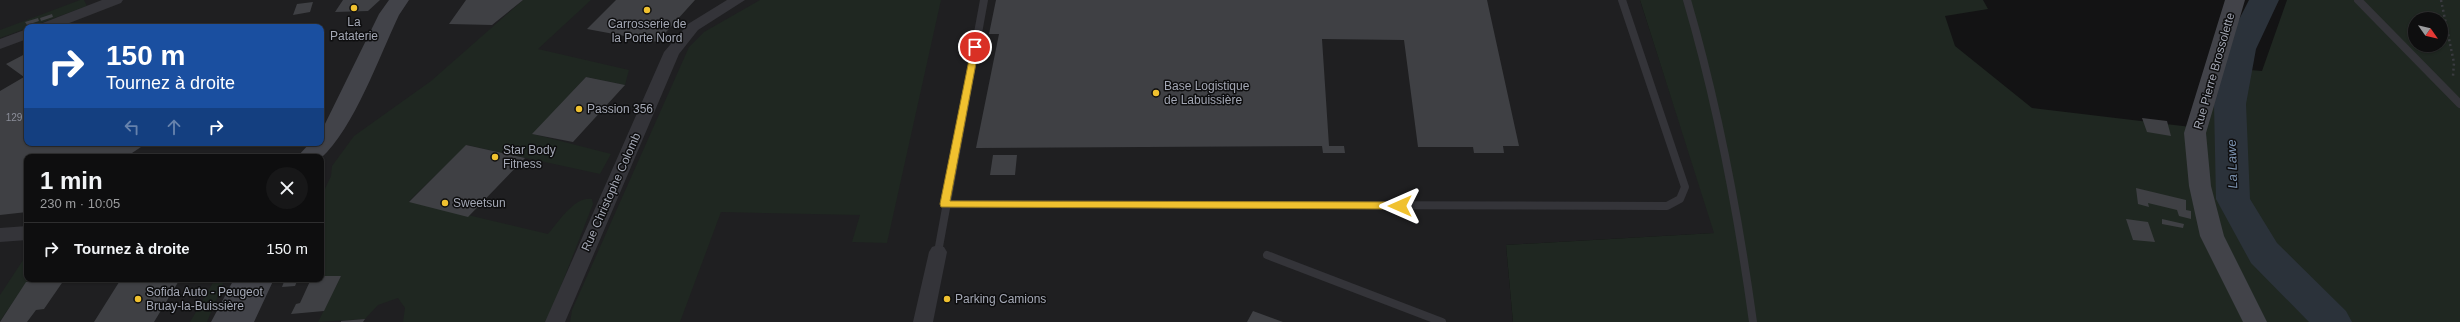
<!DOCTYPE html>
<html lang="fr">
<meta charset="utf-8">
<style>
:root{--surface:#0e0e0f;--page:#171718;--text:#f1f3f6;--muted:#9b9c9e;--line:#2e2e2f}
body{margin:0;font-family:Arial,sans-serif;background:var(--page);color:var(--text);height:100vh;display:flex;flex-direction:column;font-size:15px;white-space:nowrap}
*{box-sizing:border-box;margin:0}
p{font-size:13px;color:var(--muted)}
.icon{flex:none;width:22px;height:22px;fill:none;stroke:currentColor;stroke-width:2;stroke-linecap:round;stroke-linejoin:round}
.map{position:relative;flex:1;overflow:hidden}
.sheet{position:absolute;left:24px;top:154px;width:300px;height:128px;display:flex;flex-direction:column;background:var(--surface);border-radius:8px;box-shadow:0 1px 3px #0004,0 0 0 1px var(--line)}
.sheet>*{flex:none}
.top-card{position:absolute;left:24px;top:24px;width:300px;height:122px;border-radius:8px;box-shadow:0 1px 3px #0004,0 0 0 1px var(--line);background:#1a4fa0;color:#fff;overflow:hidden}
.needle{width:26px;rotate:124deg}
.tools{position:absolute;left:2408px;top:12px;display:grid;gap:8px}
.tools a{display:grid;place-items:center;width:40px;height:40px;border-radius:50%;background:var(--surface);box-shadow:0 1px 3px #0004,0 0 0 1px var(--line);font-size:20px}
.pin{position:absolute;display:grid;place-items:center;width:34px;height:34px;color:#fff;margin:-17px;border:2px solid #fff;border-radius:50%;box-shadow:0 1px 4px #0007}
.me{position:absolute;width:44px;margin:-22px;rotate:270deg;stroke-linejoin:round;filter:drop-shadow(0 0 3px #0008)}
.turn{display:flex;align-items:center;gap:14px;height:84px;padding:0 16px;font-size:18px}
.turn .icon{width:52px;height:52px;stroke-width:2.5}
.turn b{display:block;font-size:28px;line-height:34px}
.lanes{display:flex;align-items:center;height:38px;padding:0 16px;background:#0003;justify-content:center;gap:20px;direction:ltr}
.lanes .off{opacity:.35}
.round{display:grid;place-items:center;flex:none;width:42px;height:42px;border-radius:21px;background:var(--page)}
.overview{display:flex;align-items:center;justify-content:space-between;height:68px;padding:0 16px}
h1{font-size:24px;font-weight:600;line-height:30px}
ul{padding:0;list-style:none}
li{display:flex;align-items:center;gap:12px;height:52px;padding:0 16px;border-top:1px solid var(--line)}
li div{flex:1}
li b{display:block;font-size:15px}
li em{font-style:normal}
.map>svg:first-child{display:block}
</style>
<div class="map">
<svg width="2460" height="322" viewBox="0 0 2460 322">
<rect width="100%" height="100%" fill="#131314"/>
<path fill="#1f1f21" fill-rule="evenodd" d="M0 0H1640L1715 233 1506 245 1513 322H0ZM27 27H321V143H27ZM27 157H321V279H27Z"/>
<path fill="#1f2721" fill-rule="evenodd" d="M80 0H84L87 6 0 38V30Z
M523 0H591L538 49 629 70 625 85 586 77 533 134 611 154 600 174 467 145 409 201 548 234C558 223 574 196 592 199L593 204 547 322H403L405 308 398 298 378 305 365 319 318 322 341 276H321V197L331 176 332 166 354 136 431 81Z
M760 0H941L887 243 852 242 860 215 721 212 680 322H570L572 310 689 47 704 32Z
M1640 0H1983L1988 9 1945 16 1955 46 2032 108 2191 127 2215 67 2262 71 2287 0H2460V322H1513L1506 245 1714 233ZM2415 19H2441V45H2415Z
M27 254 29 279 0 321V295Z
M215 279H225L207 322H190Z"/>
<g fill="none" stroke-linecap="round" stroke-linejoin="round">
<path fill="#2b323a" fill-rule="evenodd" d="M2249 0H2279L2256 49 2246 104 2250 199 2277 243 2346 311 2352 322H2309L2251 263 2216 199 2214 104 2224 49Z"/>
</g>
<path fill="#3f4044" d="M343 0H380L368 11 335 12Z
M466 0H523L492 25 449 24Z
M616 0H695L657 42 587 29Z
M996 0H1487L1519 146H1503L1504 153H1474L1473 147H1418L1404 40 1322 39 1329 146H1344L1345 153H1323L1322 146 976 148 999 34H989Z
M313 2 310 12 293 15 297 4Z
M52 14 53 17 41 21 40 18Z
M38 18 39 21 27 25 25 22Z
M27 53V143H147L126 157H27V212L0 215V91L24 77 6 64Z
M586 77 625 85 573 142 532 134Z
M2142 118 2167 121 2171 136 2147 132Z
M466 145 525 158 468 217 409 202Z
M993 155H1017L1015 175H990Z
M2136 188 2186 200V210L2191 211V219L2179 216 2177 210 2148 203 2149 207 2138 204Z
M2126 219 2148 222 2155 242 2133 240Z
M2162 219 2184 224 2183 228 2162 224Z
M321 276H341L324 311 291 314 296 304 300 303 311 279H321Z
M121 279H180L154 322H94Z
M285 279H298L295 286 282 287Z
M64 280 44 309 36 310 27 322H0L26 282Z
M1253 311 1283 322H1247Z
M365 319 363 322H341V321Z"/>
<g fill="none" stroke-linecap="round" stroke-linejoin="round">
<path stroke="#3a3b40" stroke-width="2.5" stroke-dasharray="2 3" stroke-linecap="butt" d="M2441 0 2454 63 2453 76"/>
<path stroke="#343439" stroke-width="8" d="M1687 0C1718 106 1738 213 1753 322
M2358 0 2460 104
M945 204 1667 206 1680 199 1685 187 1622 0
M938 252 984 0
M1267 255 1442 322"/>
<path fill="#343439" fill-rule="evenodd" d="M102 0H123L121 3 59 27H37L40 24Z
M727 0H745L698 30 679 54 565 322H545L664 52 688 24Z
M27 29V39L0 49V39Z
M27 226V240L0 242V228Z
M938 245 944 247 947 252 933 322H913L929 252 932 247Z"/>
<path fill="#424349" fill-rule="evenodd" d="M389 0H409L399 15C379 57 354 128 321 158L297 157 310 143H321V132L379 14Z
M2225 0H2245L2206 133 2211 186 2224 236 2267 322H2243L2200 236 2189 186 2184 133Z
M234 279H274L254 322H211Z"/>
</g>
<path fill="#f0c12f" stroke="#9c7d1f" d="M972 45 979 47 950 201 1400 202 1405 206 1400 209 941 207 940 204Z"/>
<g fill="#f0c12f" stroke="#0e0e0f" stroke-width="1.5">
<circle cx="354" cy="8" r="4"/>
<circle cx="647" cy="10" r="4"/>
<circle cx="1156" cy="93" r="4"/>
<circle cx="579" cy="109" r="4"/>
<circle cx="495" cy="157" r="4"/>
<circle cx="445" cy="203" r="4"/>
<circle cx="138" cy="299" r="4"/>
<circle cx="947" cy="299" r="4"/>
</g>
<g text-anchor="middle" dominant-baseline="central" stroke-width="3" stroke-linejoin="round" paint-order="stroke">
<g font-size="10" fill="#8b8e99">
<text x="14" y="117">129</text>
</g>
<g font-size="12" fill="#a4a8b5" stroke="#0e0e0f" text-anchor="start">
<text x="354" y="22" text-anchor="middle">La<tspan x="354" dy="14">Pataterie</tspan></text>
<text x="647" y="24" text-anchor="middle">Carrosserie de<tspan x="647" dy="14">la Porte Nord</tspan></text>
<text x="1164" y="86">Base Logistique<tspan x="1164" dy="14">de Labuissière</tspan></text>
<text x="587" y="109">Passion 356</text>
<text x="503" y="150">Star Body<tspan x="503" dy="14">Fitness</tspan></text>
<text x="453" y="203">Sweetsun</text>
<text x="146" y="292">Sofida Auto - Peugeot<tspan x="146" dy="14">Bruay-la-Buissière</tspan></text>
<text x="955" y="299">Parking Camions</text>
</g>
<g font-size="12" fill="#a4a8b5" stroke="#0e0e0f">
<text transform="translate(2214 71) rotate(-74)">Rue Pierre Brossolette</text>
<text transform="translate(611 192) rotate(-66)">Rue Christophe Colomb</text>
</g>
<g font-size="13" font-style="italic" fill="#7b92b0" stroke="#0e0e0f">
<text transform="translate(2232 164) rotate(-92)">La Lawe</text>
</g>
</g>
</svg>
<div class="tools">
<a><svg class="needle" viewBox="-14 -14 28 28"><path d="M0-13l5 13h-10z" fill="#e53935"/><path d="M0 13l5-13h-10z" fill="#9b9c9e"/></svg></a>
</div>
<div class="pin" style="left:975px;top:47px;background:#d93025"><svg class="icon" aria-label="arrive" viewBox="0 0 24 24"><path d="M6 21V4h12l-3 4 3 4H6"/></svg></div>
<svg class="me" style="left:1400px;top:206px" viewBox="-20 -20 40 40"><path d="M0-17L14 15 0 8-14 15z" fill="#f0c12f" stroke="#fff" stroke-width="4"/></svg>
<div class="top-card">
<div class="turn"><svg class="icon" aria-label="right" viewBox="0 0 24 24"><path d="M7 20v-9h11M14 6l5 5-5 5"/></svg><div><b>150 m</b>Tournez à droite</div></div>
<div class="lanes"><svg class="icon off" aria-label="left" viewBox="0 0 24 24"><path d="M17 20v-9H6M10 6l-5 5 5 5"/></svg><svg class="icon off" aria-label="ahead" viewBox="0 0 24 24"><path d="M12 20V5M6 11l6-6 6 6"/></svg><svg class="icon" aria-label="right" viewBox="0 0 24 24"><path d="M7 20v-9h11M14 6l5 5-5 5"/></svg></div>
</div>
<section class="sheet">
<div class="overview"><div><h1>1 min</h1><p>230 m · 10:05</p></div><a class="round"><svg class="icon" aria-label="close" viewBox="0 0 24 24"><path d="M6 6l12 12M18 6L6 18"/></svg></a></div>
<ul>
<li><svg class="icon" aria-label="right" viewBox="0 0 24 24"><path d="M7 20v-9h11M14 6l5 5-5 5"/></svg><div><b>Tournez à droite</b></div><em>150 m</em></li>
</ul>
</section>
</div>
